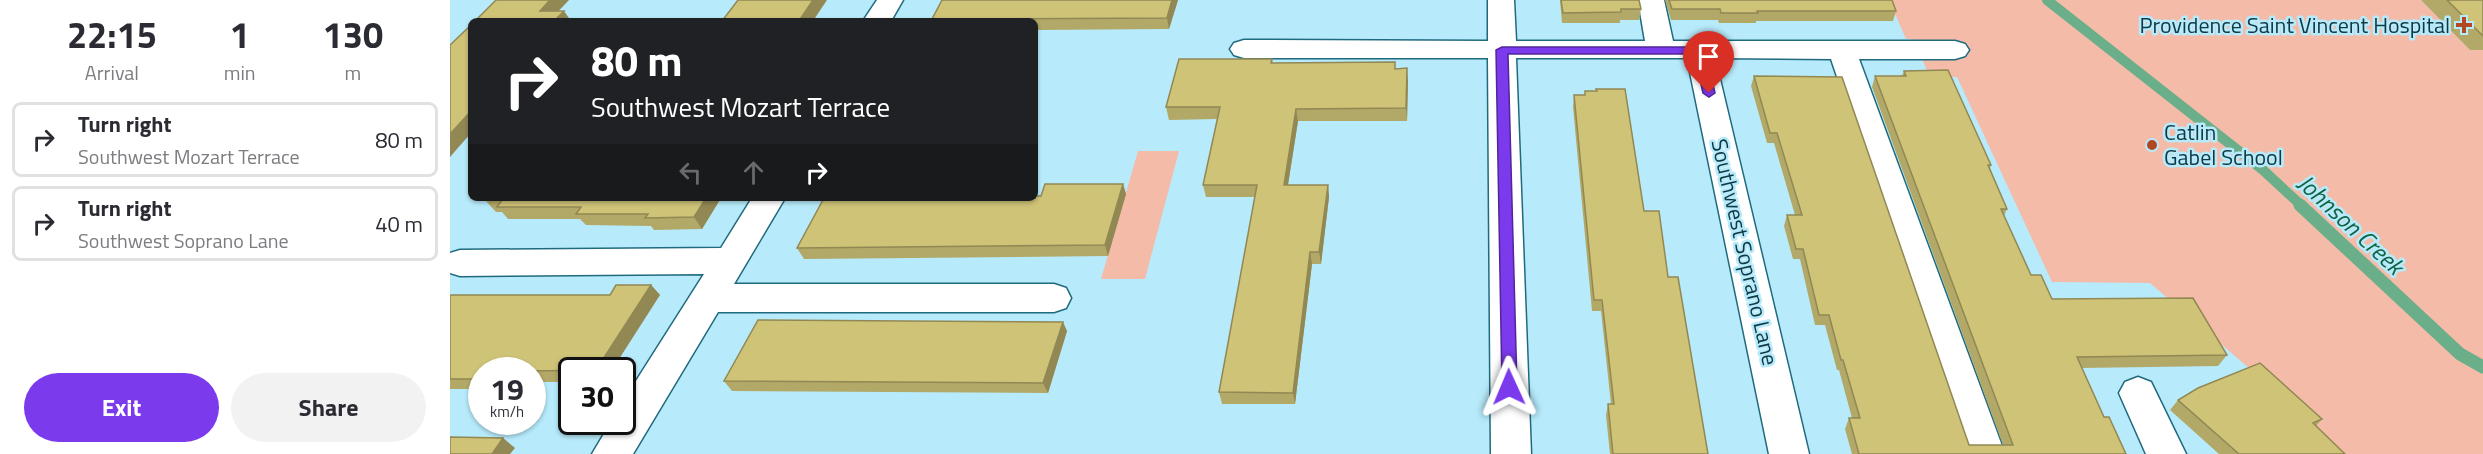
<!DOCTYPE html>
<style>
:root{--surface:#fff;--page:#f2f2f3;--text:#2b2b33;--muted:#7c7c81;--line:#e1e1e2;--accent:#7c3aed}
body{margin:0;font-family:"Titillium Web",sans-serif;background:var(--page);color:var(--text);height:100vh;display:flex;flex-direction:column;font-size:22px;white-space:nowrap}
*{box-sizing:border-box;margin:0}
p{font-size:20px;color:var(--muted)}
.icon{flex:none;width:33px;height:33px;fill:none;stroke:currentColor;stroke-width:2;stroke-linecap:round;stroke-linejoin:round}
.map{position:relative;flex:1;overflow:hidden}
.side{display:flex;flex-direction:column;background:var(--surface);width:450px}
.side>*{flex:none}
.banner{position:absolute;left:18px;top:18px;width:570px;height:183px;border-radius:9px;box-shadow:0 2px 4px #0004;background:#202124;color:#fff;overflow:hidden}
.speed{position:absolute;left:18px;top:357px;display:flex;gap:12px;font-size:30px;font-weight:700;text-align:center}
.speed>*{display:grid;place-content:center;width:78px;height:78px;border-radius:50%;background:var(--surface);box-shadow:0 2px 4px #0004;line-height:1}
.speed small{font-size:15px;font-weight:400}
.speed .limit{border:3px solid #111;border-radius:9px;background:#fff;color:#111}
.pin{position:absolute;display:grid;place-items:center;width:51px;height:51px;color:#fff;margin:-62px -26px;border-radius:50% 50% 50% 0;rotate:-45deg;box-shadow:0 0 6px #0007}
.pin .icon{rotate:45deg}
.me{position:absolute;width:66px;margin:-33px;rotate:359deg;stroke-linejoin:round;filter:drop-shadow(0 0 4px #0008)}
.turn{display:flex;align-items:center;gap:21px;height:126px;padding:0 24px;font-size:27px}
.turn .icon{width:78px;height:78px;stroke-width:2.5}
.turn b{display:block;font-size:42px;line-height:51px}
.lanes{display:flex;align-items:center;height:57px;padding:0 24px;background:#0003;justify-content:center;gap:30px;direction:ltr}
.lanes .off{opacity:.35}
.eta{display:flex;justify-content:space-evenly;align-items:center;height:102px;text-align:center}
.eta b{font-size:36px;font-weight:700;line-height:42px}
.cta{display:flex;gap:12px;margin-top:auto;padding:12px 24px}
.cta a{flex:1;height:69px;border-radius:36px;background:var(--accent);color:#fff;font-size:24px;font-weight:700;line-height:69px;text-align:center}
.cta a+a{background:var(--page);color:var(--text)}
ul{padding:0;list-style:none}
li{display:flex;align-items:center;gap:18px;height:75px;margin:0 12px 9px;padding:0 12px;border:3px solid var(--line);border-radius:9px}
li div{flex:1}
li b{display:block;font-size:22px}
li em{font-style:normal}
main{display:flex;flex:1;min-height:0}
.map>svg:first-child{display:block}
</style>
<main>
<section class="side">
<div class="eta">
<div><b>22:15</b><p>Arrival</p></div>
<div><b>1</b><p>min</p></div>
<div><b>130</b><p>m</p></div>
</div>
<ul>
<li><svg class="icon" aria-label="right" viewBox="0 0 24 24"><path d="M7 20v-9h11M14 6l5 5-5 5"/></svg><div><b>Turn right</b><p>Southwest Mozart Terrace</p></div><em>80 m</em></li>
<li><svg class="icon" aria-label="right" viewBox="0 0 24 24"><path d="M7 20v-9h11M14 6l5 5-5 5"/></svg><div><b>Turn right</b><p>Southwest Soprano Lane</p></div><em>40 m</em></li>
</ul>
<div class="cta"><a>Exit</a><a>Share</a></div>
</section>
<div class="map">
<svg width="2033" height="454" viewBox="0 0 2033 454">
<rect width="100%" height="100%" fill="#b7ebfb"/>
<path fill="#f4bca8" d="M1439 0H1971L2020 50H2033V454H1889L1800 369 1700 283 1602 282 1507 77H1480L1463 39H1456Z
M688 151H729L695 279H651Z"/>
<g fill="none" stroke-linecap="round" stroke-linejoin="round">
<path stroke="#6aae8a" stroke-width="10" d="M1597 0 1813 170 1852 206"/>
<path stroke="#6aae8a" stroke-width="13" d="M1850 205 2010 354 2033 367"/>
<defs>
<path id="minor" d="M427 0H453L441 21H413Z
M1038 0H1064L1066 41H1195L1188 0H1214L1223 41H1505L1515 44 1519 50 1515 56 1505 59H1409L1555 454H1515L1381 59 1265 58 1359 454H1319L1237 58H1066L1081 454H1041L1038 58H794L784 55 780 49 784 43 794 40 1038 41Z
M302 198H335L284 284H604L616 288 621 298 616 308 604 312H268L183 454H142L161 422H172V403L254 274 10 276 0 273V253L10 250 271 248Z
M1688 377 1701 382 1736 454H1696L1669 393 1675 382Z"/>
</defs>
<use href="#minor" stroke="#206a7e" stroke-width="3"/>
<use href="#minor" fill="#fff" fill-rule="evenodd"/>
</g>
<path fill="#b2a867" d="M492 0H728L719 29 585 30V21H481Z
M1110 0H1189L1191 9 1189 20H1170V23H1112Z
M1215 0H1442L1446 11 1443 21H1306V23H1269L1268 20H1221Z
M1971 0H2033V50H2020Z
M822 59 823 63 945 69 958 81 957 121H848L838 185H878L879 197 871 264H862L845 404H772L769 392 805 197H756L753 185 767 119 719 120 716 107Z
M1454 71 1541 165 1540 168 1557 209 1554 216 1581 275 1602 299 1777 355 1768 366 1631 368 1654 417 1676 454H1402L1395 429 1399 418H1402L1389 370H1387L1375 325H1365L1350 259H1343L1334 226 1337 215H1345L1324 143H1317L1301 86 1304 76 1519 445H1553L1422 87 1425 76H1452Z
M1124 95 1194 211 1218 277 1258 454H1160L1156 415 1158 404H1161L1151 311H1142L1123 107Z
M673 184 676 194 658 256 354 259 347 248 591 196Z
M271 198 252 229 204 230 201 226 136 225 130 219H58L52 212H46L35 200Z
M201 285 210 295 122 370V382H82V370H32V389H0V295H160Z
M617 331 598 393 282 391 274 381Z
M1728 400 1872 419 1866 426 1895 454H1769L1720 410Z"/>
<path fill="#918854" d="M100 0H119L99 21 90 11Z
M363 0H377L363 21H349Z
M722 0H728L719 29 717 18Z
M114 11 121 21H104Z
M957 68 958 81 957 121 956 108Z
M846 109 848 121 836 197 834 185Z
M21 111V133L0 157V134Z
M673 184 676 194 658 256 655 245Z
M878 185 879 197 871 264 869 252Z
M256 198H271L252 229 244 217Z
M860 252 862 264 845 404 843 393Z
M201 285 210 295 162 370H146Z
M613 322 617 331 598 393 593 383Z
M53 438 65 448 60 454H42Z"/>
<path fill="#cfc378" stroke="#918854" stroke-width="1.5" d="M46 0H100L90 11H114L104 21H25Z
M288 0H363L349 21H272Z
M492 0H722L717 18 536 19V21H481Z
M1111 0H1189L1191 9H1171V12L1113 13Z
M1219 0H1442L1446 11H1307L1308 13H1271L1270 9H1222Z
M1997 0H2033V35H2032Z
M21 25V111L0 134V45Z
M729 59H822L821 63 945 62V69L957 68 956 108 846 109 834 185H878L869 252H860L843 393 769 392 807 185H753L770 107H716Z
M1498 70 1541 165H1538L1557 209H1551L1581 275H1591L1602 299 1743 298 1777 355 1627 357 1654 417H1659L1676 454H1409L1399 418H1410L1393 360H1391L1379 315H1369L1353 249H1346L1337 215H1352L1327 133H1320L1304 76 1392 77 1519 445H1563L1425 76H1456L1454 71Z
M1146 89H1175L1194 211H1209L1218 277H1228L1258 454H1163L1158 404H1164L1152 300H1144L1124 95H1135V91H1147Z
M595 184H673L655 245 347 248 374 198H585V196H591Z
M37 198H256L244 217 195 218 198 214H126L131 207H47L52 200H35Z
M166 285H201L146 370 82 371V370H32V379H0V295H160Z
M308 320 613 322 593 383 274 381Z
M1810 363 1872 419 1863 423 1895 454H1789L1728 400 1748 388Z
M0 437 53 438 42 454H0Z"/>
<path fill="#7c3aed" stroke="#51269a" stroke-width="1.5" d="M1052 47H1249L1255 50 1265 93 1259 97 1253 93 1244 54H1058L1067 387 1065 392 1059 393 1054 392 1052 387 1046 50Z"/>
<g fill="#b04923" stroke="#b7ebfb" stroke-width="2">
<path d="M2011 16h6v6h6v6h-6v6h-6v-6h-6v-6h6z"/>
<circle cx="1702" cy="145" r="6"/>
</g>
<g text-anchor="middle" dominant-baseline="central" stroke-width="5" stroke-linejoin="round" paint-order="stroke">
<g font-size="22" fill="#103944" stroke="#b7ebfb" text-anchor="end">
<text x="2000" y="25">Providence Saint Vincent Hospital</text>
<text x="1714" y="132" text-anchor="start">Catlin<tspan x="1714" dy="25">Gabel School</tspan></text>
</g>
<g font-size="22" fill="#103944" stroke="#b7ebfb">
<text transform="translate(1295 252) rotate(77)">Southwest Soprano Lane</text>
</g>
<g font-size="24" font-style="italic" fill="#116442" stroke="#b7ebfb">
<text transform="translate(1901 224) rotate(43)">Johnson Creek</text>
</g>
</g>
</svg>
<div class="speed"><div>19<small>km/h</small></div><div class="limit">30</div></div>
<div class="pin" style="left:1259px;top:93px;background:#d93025"><svg class="icon" aria-label="arrive" viewBox="0 0 24 24"><path d="M6 21V4h12l-3 4 3 4H6"/></svg></div>
<svg class="me" style="left:1059px;top:387px" viewBox="-20 -20 40 40"><path d="M0-17L14 15 0 8-14 15z" fill="#7c3aed" stroke="#fff" stroke-width="4"/></svg>
<div class="banner">
<div class="turn"><svg class="icon" aria-label="right" viewBox="0 0 24 24"><path d="M7 20v-9h11M14 6l5 5-5 5"/></svg><div><b>80 m</b>Southwest Mozart Terrace</div></div>
<div class="lanes"><svg class="icon off" aria-label="left" viewBox="0 0 24 24"><path d="M17 20v-9H6M10 6l-5 5 5 5"/></svg><svg class="icon off" aria-label="ahead" viewBox="0 0 24 24"><path d="M12 20V5M6 11l6-6 6 6"/></svg><svg class="icon" aria-label="right" viewBox="0 0 24 24"><path d="M7 20v-9h11M14 6l5 5-5 5"/></svg></div>
</div>
</div>
</main>
